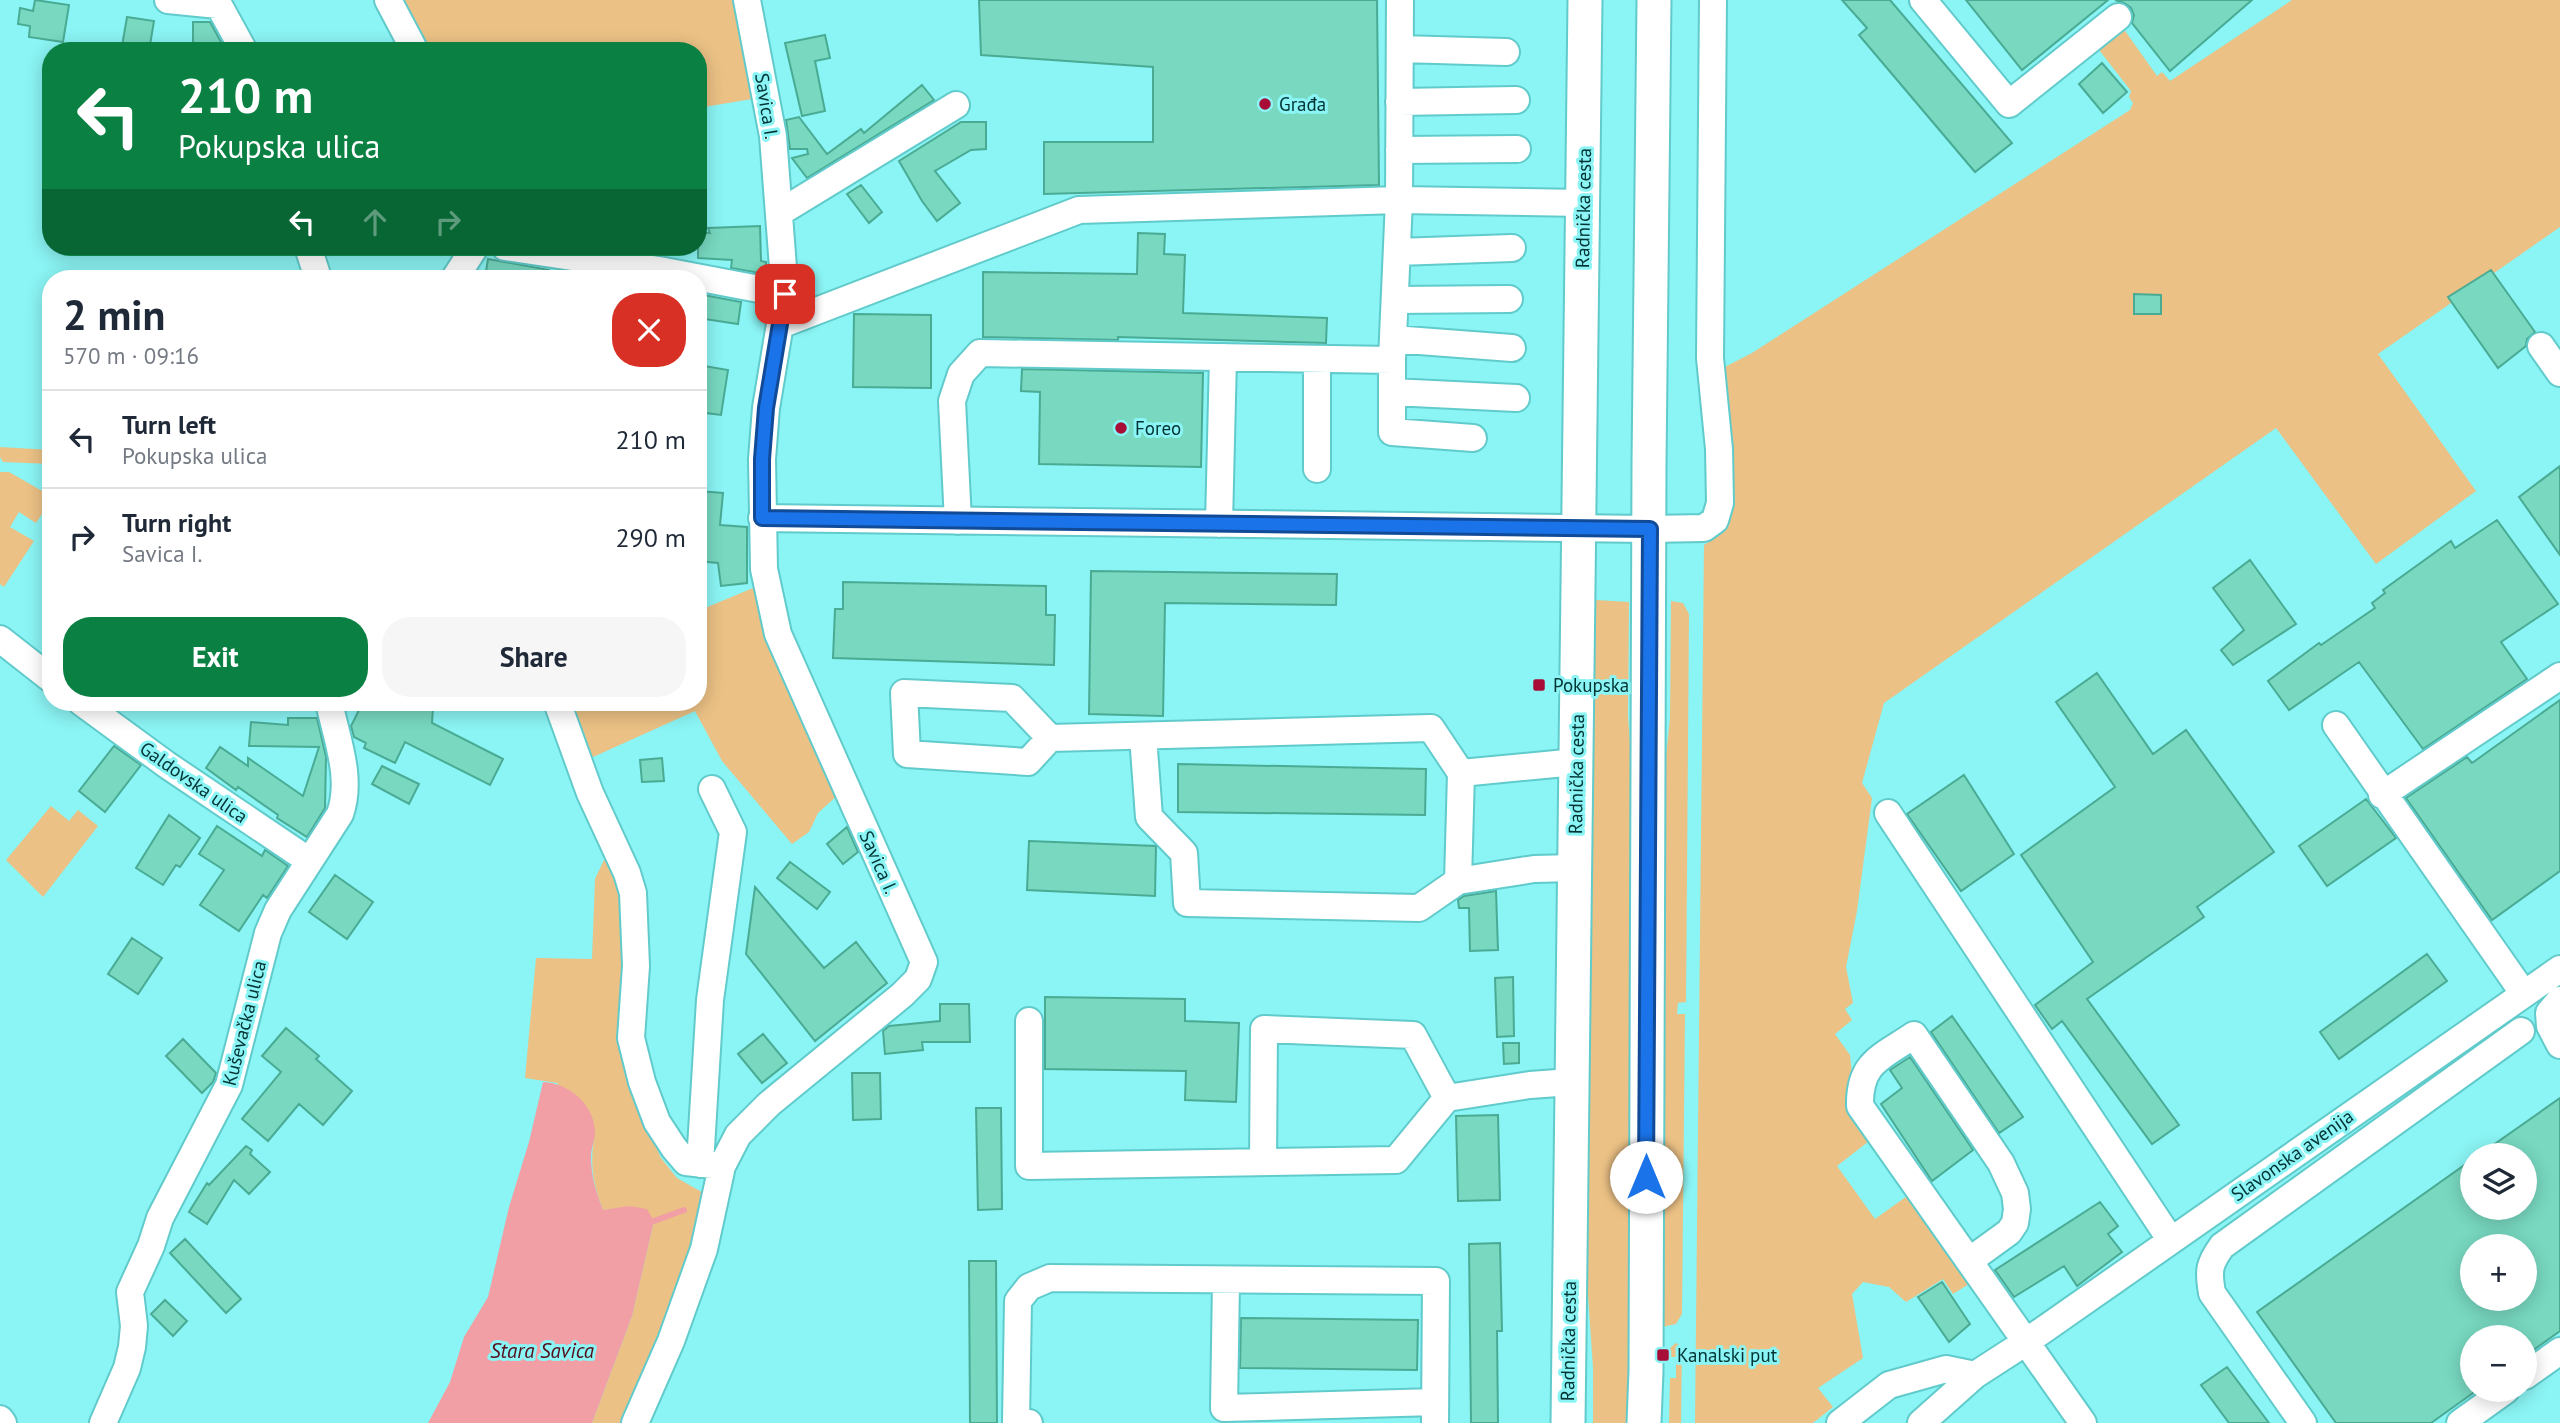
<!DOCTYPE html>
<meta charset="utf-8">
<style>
:root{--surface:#fff;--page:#f6f6f7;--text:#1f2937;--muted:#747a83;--line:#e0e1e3;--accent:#0b8043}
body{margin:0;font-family:"PT Sans",sans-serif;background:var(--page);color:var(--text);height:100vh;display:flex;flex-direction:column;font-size:26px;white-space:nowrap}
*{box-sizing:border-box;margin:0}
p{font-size:23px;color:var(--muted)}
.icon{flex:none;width:38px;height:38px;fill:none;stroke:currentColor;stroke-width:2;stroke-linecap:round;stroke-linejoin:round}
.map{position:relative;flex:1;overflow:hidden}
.side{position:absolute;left:42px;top:270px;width:665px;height:441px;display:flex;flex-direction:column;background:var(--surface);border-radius:28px;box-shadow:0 4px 18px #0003}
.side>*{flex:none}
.hud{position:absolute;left:42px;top:42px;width:665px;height:214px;border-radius:28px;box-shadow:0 4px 18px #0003;background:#0b8043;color:#fff;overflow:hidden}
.fabs{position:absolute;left:2460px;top:1143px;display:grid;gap:14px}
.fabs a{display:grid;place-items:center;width:77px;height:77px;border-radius:50%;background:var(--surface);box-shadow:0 4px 18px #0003;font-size:35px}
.pin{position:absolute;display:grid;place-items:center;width:60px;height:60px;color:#fff;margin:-30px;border-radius:14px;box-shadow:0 4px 10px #0006}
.me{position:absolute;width:77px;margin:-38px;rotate:0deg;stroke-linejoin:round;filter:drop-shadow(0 0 5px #0008)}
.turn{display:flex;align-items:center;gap:24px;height:147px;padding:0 21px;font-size:32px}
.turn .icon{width:91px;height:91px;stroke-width:2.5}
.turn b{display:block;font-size:49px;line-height:60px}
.lanes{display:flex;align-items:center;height:66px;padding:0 21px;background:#0003;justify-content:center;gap:35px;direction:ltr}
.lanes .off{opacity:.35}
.round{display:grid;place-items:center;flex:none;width:74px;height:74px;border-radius:28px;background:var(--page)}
.summary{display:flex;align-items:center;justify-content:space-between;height:119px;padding:0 21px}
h1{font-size:42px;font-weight:700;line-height:52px}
.action{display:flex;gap:14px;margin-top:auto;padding:14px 21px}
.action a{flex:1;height:80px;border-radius:28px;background:var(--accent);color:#fff;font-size:28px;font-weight:700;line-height:80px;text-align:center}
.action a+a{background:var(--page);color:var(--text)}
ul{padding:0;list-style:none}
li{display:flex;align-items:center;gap:21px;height:98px;padding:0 21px;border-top:2px solid var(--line)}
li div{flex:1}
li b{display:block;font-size:26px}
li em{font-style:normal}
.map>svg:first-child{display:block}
</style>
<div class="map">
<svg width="2560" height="1423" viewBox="0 0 2560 1423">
<rect width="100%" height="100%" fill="#8bf4f4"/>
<path fill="#ebc185" d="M395 0H738L758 98 698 108V51H428Z
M2292 0H2560V227L2378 354 2476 491 2376 564 2276 428 1884 703 1862 783 1872 798 1857 911 1846 967 1853 1003 1845 1009 1852 1020 1835 1034 1850 1055 1855 1105 1873 1138 1837 1166 1875 1219 1910 1194 1972 1282 1953 1294 1943 1279 1906 1302 1889 1287 1863 1282 1852 1294 1863 1358 1818 1388 1833 1407 1813 1423H1695L1704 545 1719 535 1729 520 1730 461 1719 370 1752 353 2130 110 2133 103 2129 97 2131 91 2096 46 2123 28 2157 76 2162 72 2170 81Z
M0 447 51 450V464L3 462 0 457Z
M0 472H9L51 496V501L36 523 19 512 10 527 34 541 4 587 0 584Z
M753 588 766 632 840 793 818 813 809 832 792 844 722 761 695 711 593 757 585 753 566 702H698V603L705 608Z
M1596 600 1629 602 1628 716 1633 783 1629 1423H1593V1368L1584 1237 1593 635Z
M1671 601 1683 603 1689 614 1686 1002 1678 1003 1677 1014H1685L1682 1314 1676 1324 1662 1327 1660 815 1670 718Z
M51 806 69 821 78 810 98 826 43 897 6 860Z
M605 858 616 868 621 884 645 1123 661 1158 677 1178 707 1195 670 1304 622 1423H592L632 1316 654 1221 629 1207 603 1210C593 1184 589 1162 595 1134L557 1083 525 1078 536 958 592 959 595 879Z
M1676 1343 1682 1347 1681 1423H1669L1670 1378H1676V1357H1670V1348Z"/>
<path fill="#f19fa4" d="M543 1082C570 1083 596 1106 595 1135 594 1142 591 1149 591 1157 591 1176 596 1192 603 1210L629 1206 647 1209 654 1221 632 1316 592 1423H428L450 1382 464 1337 488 1297 509 1207 529 1142Z"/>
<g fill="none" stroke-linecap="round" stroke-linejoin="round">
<path stroke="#f19fa4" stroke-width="6" d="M654 1221 684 1210"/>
</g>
<path fill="#78d8c0" stroke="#4aab94" stroke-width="2" fill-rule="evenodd" d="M35 0 69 5 63 42 29 37 30 26 18 24 20 8 33 11Z
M979 0H1377L1379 185 1044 194V142H1153V67L981 55Z
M1842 0H1890L2012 143 1975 172 1859 35 1867 28Z
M1966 0H2108L2022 70Z
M2115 0H2252L2170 71 2132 23 2134 15 2131 8 2124 3Z
M127 17 154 21 149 51 122 46Z
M193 22H210L221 42V51H193Z
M825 35 830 58 815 61 825 111 802 116 785 43Z
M2102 63 2127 92 2103 113 2079 84Z
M922 85 934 100 807 178 792 158 808 154 807 149H790L786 120 799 117 827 154 861 129 864 133Z
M961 122H986V149L971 150 935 171 960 203 937 221 922 201 899 161Z
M861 185 882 212 869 223 847 194Z
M760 226 761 261 766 262 765 274 731 268 732 260 698 258V232L710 233 708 228Z
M1138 233 1165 234 1164 254 1185 255 1183 313 1327 318 1326 343 1118 337V340L983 337V272L1137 274Z
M488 259 549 270 548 278H485Z
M2491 270 2535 332 2527 339 2526 346 2498 368 2448 297Z
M698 294 741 302 738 324 698 318Z
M2134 294 2161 295V314H2134Z
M854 314 931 315V388L853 387Z
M698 365 728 370 721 415 698 412Z
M1022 369 1203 373 1201 467 1039 464 1040 392 1021 391Z
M2560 466V555L2519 497Z
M698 491 723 493 720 525 747 527V583L721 586 718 563 698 561Z
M2497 520 2558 604 2501 642 2527 679 2423 749 2359 662 2289 710 2268 681 2319 643 2321 645 2375 608 2372 603 2385 593 2383 590 2451 541 2455 548Z
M2250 560 2296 624 2233 665 2221 650 2244 630 2213 588Z
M1091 571 1337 574 1336 605 1165 603 1163 716 1089 714Z
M843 582 1046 586V615H1055L1054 665 833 658 835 609H843Z
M2097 673 2153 754 2186 730 2274 852 2197 907 2204 917 2087 999 2179 1125 2152 1144 2062 1021 2052 1029 2035 1005 2093 962 2021 855 2115 787 2056 702Z
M2560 700V871L2492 920 2406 798 2467 757 2472 763Z
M363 702H390V704L433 707 432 723 503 759 490 785 405 742 395 763 364 748 366 743 354 737 351 726Z
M288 718H317L326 757 325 808 307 837 277 818 278 815 238 787 236 790 206 768 220 747 248 766V758L303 796 319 747 249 746 251 722 288 725Z
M114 746 141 765 105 812 79 791Z
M662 758 664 781 642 782 640 760Z
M1178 764 1426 769 1425 815 1178 812Z
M382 766 419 784 409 804 372 784Z
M1964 775 2014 854 1961 891 1907 814Z
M2366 799 2396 838 2327 886 2299 846Z
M169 815 200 838 180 867 176 865 163 885 136 868Z
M217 826 262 856 265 850 288 866 267 898 263 895 239 931 200 905 224 870 199 854Z
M847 827 858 852 843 864 827 844Z
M1029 841 1156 846 1155 896 1027 890Z
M790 862 830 892 817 909 777 878Z
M335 875 373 902 347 939 309 912Z
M755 887 824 968 856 942 887 983 815 1041 746 954Z
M1496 891 1498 950 1470 951 1469 908H1459L1458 900 1464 896Z
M132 938 162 958 138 994 108 974Z
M2427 954 2447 981 2339 1059 2320 1032Z
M1513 977 1514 1036 1497 1037 1495 978Z
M1045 997 1185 999V1021L1239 1023 1236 1102 1185 1100 1186 1071 1045 1069Z
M940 1004H969L970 1042H922L923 1050 885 1054 883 1031 889 1026 940 1021Z
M1952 1016 2023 1117 1999 1133 1931 1032Z
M286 1028 319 1056 316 1059 352 1091 323 1125 299 1104 268 1141 242 1119 281 1072 262 1056Z
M763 1034 787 1063 762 1083 738 1054Z
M183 1039 216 1073 213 1082 202 1093 166 1056Z
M1503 1043H1519V1063L1504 1064Z
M1910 1057 1973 1150 1932 1181 1881 1104 1902 1088 1890 1070Z
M852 1073H880L881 1119 853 1120Z
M2560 1098V1331L2525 1356V1337H2473V1393L2431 1423H2336L2257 1312 2473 1159V1208H2525V1155H2479ZM2473 1246H2525V1298H2473Z
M976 1108H1001L1002 1209 978 1210Z
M1498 1115 1500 1200 1458 1201 1456 1116Z
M246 1146 252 1150 250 1154 270 1172 249 1194 234 1180 207 1224 189 1212 207 1183 209 1185Z
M2100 1202 2118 1226 2108 1234 2122 1252 2077 1286 2064 1266 2014 1297 1995 1270Z
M185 1239 241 1299 226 1313 170 1253Z
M1500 1243 1502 1331H1497L1498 1423H1471L1469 1244Z
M969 1261H996L997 1423H970Z
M1942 1282 1970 1324 1949 1342 1918 1297Z
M165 1300 187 1321 173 1336 151 1314Z
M1241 1318 1418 1320 1417 1370 1240 1368Z
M2227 1367 2269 1423H2229L2201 1385Z"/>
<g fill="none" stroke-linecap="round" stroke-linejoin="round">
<defs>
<path id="minor" d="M168 0 218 5
M216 0 244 51
M388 0 415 51
M1923 0 2009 104 2118 17
M1400 49 1506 52
M1399 102 1516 100
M1399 150 1517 149
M779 213 956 105
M308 247 318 278
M505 247 659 270 785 294
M1397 252 1512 248
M455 278 475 247
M1395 300 1509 299
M780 325 1079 210 1399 200 1583 203
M1393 339 1512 348
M2541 346 2560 373
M1392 360V432L1473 438
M1392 392 1516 398
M1317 469V359
M762 518 1649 529 1704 528 1715 520 1720 503 1719 449 1710 358 1713 0
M958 521 952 401 961 374 980 353 1392 360 1399 200 1400 0
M1219 524 1223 357
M0 639 51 679
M81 702 167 765 308 860
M557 702 590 793 627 873 633 893 636 966 631 1038 642 1082 657 1122 674 1148 686 1162 722 1166
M2336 725 2524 994
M1143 736 1149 817 1184 853 1187 903 1419 908 1458 881 1461 773
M1050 738 1028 762 907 754 904 693 1012 698 1050 738 1431 728 1461 773 1576 762
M2382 795 2560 676
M1888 813 2170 1239
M1458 881 1534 869 1575 868
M2560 1000 2549 1013 2550 1026 2560 1045
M1029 1021V1166L1396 1160 1447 1098
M1263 1162 1264 1029 1413 1035 1447 1098 1530 1085 1571 1082
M700 1164 710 1000 733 832 712 789
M1969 1261 2009 1232 2015 1223 2017 1209 2015 1193 2001 1163 1914 1035C1882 1057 1859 1062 1860 1106L2083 1423
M1226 1281 1224 1408 1435 1402
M2525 1376 2560 1351
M0 1419 3 1423
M103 1423 127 1368 132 1347 134 1326 130 1292 151 1246 160 1218 229 1085 268 933 278 910 340 814C353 778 336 737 329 702
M635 1423 671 1341 704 1249 722 1166 738 1135 769 1104 902 995 918 979 924 962 778 634 764 569 762 459 766 408 785 294 773 136 747 0
M1029 1423 1016 1422 1018 1301 1029 1287 1050 1278 1436 1281 1435 1423
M1840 1423 1889 1385 1946 1369 1975 1375
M1921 1423 1975 1375 2026 1342 2560 969
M2303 1423 2212 1293C2208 1270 2209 1264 2222 1246L2521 1031
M2460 1423 2506 1390"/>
<path id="major" d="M1568 1423 1585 0
M1644 1423 1646 1371 1649 464 1654 0"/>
</defs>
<use href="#minor" stroke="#61cbcb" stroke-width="30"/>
<use href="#major" stroke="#61cbcb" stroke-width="37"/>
<use href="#minor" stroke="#fff" stroke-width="26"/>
<use href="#major" stroke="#fff" stroke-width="33"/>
</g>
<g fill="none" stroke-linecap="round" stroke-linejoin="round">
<defs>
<path id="route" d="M785 294 766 408 762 459V518L1650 529 1646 1177"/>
</defs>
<use href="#route" stroke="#114b97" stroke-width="18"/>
<use href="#route" stroke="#1a73e8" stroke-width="12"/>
</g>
<g fill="#a70d36" stroke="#8bf4f4" stroke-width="2.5">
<circle cx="1265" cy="104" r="7"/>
<circle cx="1121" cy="428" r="7"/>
<rect x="1532" y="678" width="14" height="14" rx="3.5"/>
<rect x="1656" y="1348" width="14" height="14" rx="3.5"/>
</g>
<g text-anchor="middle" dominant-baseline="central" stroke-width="6" stroke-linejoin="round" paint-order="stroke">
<g font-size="19" fill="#013334" stroke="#8bf4f4" text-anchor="start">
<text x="1279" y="104">Građa</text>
<text x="1135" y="428">Foreo</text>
<text x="1553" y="685">Pokupska</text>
<text x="1677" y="1355">Kanalski put</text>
</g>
<g font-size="19" fill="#013334" stroke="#8bf4f4">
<text transform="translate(767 106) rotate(81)">Savica I.</text>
<text transform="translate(1583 208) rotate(-89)">Radnička cesta</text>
<text transform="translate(1576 774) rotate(-89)">Radnička cesta</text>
<text transform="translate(194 782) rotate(35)">Galdovska ulica</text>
<text transform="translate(879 862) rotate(66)">Savica I.</text>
<text transform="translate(244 1023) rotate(-76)">Kuševačka ulica</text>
<text transform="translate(2292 1155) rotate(-35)">Slavonska avenija</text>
<text transform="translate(1568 1341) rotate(-89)">Radnička cesta</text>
</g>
<g font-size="21" font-style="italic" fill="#550e1c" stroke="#8bf4f4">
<text x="542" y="1350">Stara Savica</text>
</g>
</g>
</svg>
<div class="fabs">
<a><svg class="icon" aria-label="layers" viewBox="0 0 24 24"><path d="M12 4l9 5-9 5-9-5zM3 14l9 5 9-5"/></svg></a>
<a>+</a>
<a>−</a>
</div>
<div class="pin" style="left:785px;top:294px;background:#d93025"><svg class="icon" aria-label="arrive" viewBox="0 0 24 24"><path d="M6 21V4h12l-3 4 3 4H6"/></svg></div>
<svg class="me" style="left:1646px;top:1177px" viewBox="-20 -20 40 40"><circle r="19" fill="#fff"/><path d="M0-13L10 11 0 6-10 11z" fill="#1a73e8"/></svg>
<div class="hud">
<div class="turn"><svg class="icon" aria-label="left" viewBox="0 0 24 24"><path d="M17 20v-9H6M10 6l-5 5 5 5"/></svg><div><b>210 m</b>Pokupska ulica</div></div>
<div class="lanes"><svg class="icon" aria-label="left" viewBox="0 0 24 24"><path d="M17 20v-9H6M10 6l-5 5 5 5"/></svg><svg class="icon off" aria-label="ahead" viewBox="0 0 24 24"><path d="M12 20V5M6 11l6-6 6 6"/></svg><svg class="icon off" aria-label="right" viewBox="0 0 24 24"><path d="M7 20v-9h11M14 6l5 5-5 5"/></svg></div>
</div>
<section class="side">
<div class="summary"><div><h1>2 min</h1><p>570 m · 09:16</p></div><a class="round" style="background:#d93025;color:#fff"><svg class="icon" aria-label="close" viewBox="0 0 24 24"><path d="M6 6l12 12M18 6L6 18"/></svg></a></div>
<ul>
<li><svg class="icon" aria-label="left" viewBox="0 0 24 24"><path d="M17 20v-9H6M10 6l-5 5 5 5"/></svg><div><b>Turn left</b><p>Pokupska ulica</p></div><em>210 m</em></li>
<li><svg class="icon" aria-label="right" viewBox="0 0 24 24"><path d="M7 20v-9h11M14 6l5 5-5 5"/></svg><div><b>Turn right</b><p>Savica I.</p></div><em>290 m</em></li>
</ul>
<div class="action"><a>Exit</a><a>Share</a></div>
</section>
</div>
